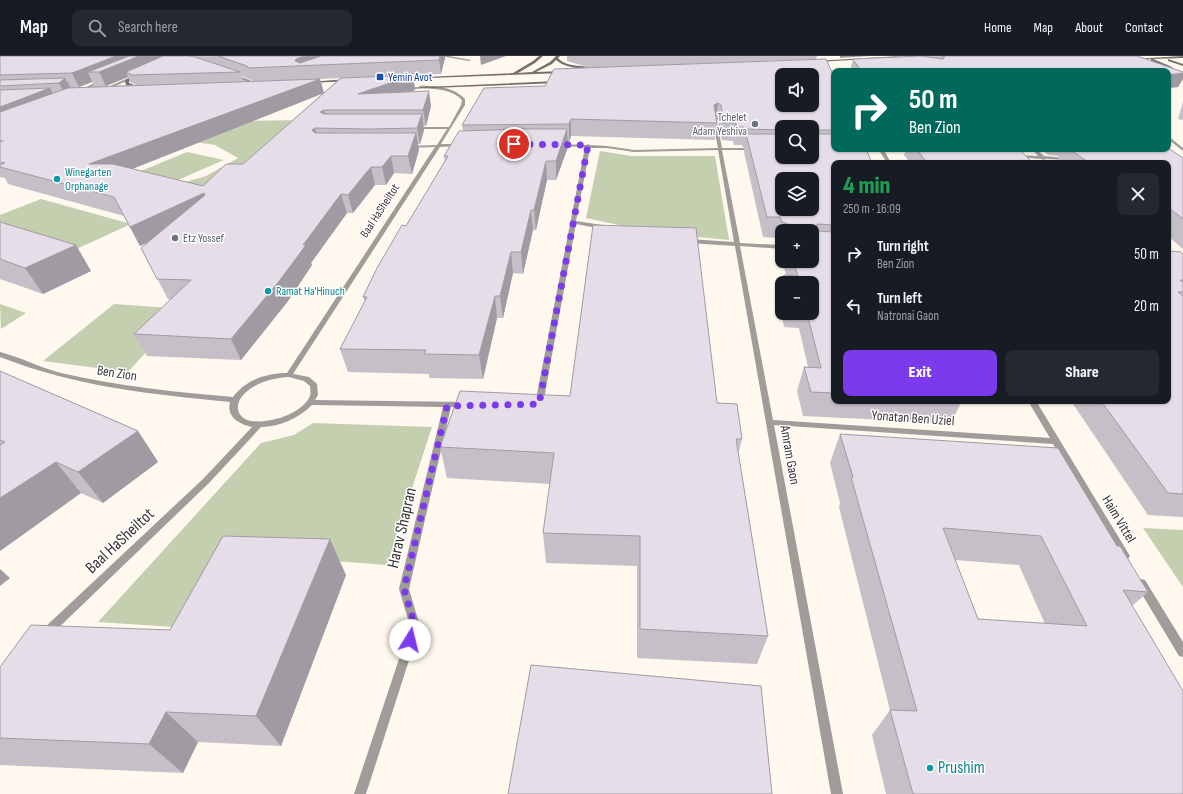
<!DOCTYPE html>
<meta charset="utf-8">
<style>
:root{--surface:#171b24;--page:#242831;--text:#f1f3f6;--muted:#9ea1a6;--line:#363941;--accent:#7c3aed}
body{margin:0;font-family:"Sofia Sans Condensed",sans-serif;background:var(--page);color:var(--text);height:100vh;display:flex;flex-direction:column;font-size:15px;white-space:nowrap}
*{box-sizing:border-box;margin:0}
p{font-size:13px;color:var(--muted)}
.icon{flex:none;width:22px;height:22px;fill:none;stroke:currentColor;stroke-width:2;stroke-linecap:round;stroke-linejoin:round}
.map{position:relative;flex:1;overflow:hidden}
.side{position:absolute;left:831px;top:104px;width:340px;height:244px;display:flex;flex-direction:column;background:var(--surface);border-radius:8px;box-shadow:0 1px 3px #0004}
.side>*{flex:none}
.guide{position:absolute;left:831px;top:12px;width:340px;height:84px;border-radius:8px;box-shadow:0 1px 3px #0004;background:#00695c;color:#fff;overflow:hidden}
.tools{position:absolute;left:775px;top:12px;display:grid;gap:8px}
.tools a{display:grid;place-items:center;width:44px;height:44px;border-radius:8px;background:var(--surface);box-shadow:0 1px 3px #0004;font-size:20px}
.pin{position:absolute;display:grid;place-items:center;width:34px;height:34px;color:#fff;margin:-17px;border:2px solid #fff;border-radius:50%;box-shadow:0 1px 4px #0007}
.me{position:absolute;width:44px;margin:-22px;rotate:9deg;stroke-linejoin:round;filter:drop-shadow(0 0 3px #0008)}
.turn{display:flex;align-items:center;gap:14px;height:84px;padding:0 12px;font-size:18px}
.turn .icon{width:52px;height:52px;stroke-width:2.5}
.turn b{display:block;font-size:28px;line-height:34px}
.round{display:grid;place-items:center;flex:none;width:42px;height:42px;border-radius:8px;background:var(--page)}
.head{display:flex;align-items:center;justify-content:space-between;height:68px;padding:0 12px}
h1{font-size:24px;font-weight:800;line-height:30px;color:#1e9e55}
.primary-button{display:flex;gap:8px;margin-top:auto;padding:8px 12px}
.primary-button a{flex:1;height:46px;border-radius:8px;background:var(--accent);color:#fff;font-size:16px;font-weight:800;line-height:46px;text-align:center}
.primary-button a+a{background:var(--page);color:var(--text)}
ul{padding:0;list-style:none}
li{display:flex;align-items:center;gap:12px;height:52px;padding:0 12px}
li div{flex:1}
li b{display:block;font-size:15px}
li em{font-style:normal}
header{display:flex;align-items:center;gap:24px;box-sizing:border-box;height:56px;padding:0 20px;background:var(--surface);border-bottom:1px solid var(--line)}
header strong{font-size:19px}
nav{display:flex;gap:22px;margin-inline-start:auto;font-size:14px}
.search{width:280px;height:36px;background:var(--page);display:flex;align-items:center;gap:10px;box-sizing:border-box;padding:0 14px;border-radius:8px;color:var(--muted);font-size:15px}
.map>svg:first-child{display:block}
</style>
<header>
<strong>Map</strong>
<div class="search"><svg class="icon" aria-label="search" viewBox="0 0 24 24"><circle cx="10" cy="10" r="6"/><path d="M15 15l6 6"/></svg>Search here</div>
<nav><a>Home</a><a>Map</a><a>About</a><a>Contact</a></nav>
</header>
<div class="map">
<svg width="1183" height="738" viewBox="0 0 1183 738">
<rect width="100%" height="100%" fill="#fef8ee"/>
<path fill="#c4cfaf" d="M305 64 315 66 202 138 169 131 206 120 238 102 215 89 160 81 93 67Z
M600 95 631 100H715L729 184C680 180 634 173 586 162Z
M187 96 224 104 173 126 136 117Z
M41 143 131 168 72 195 0 172V159Z
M0 248 26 257 1 273Z
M114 248 185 253 128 316 43 305Z
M313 367 432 371 387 509 227 497 189 572 98 566 261 387 294 379Z
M1143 472 1183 474V531Z"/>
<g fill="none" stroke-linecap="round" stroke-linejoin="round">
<path fill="#a09c99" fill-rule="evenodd" d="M441 0H449L471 4 469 5Z
M232 18 250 24 251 25 248 26 231 20Z
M135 19 138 20 104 35 101 34Z
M101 24 104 25 79 37 76 36Z
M419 30C434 29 454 31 465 43V49L441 88H460L462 89 460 90 440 91 293 318 309 321 317 328 318 339 315 344 465 346 469 349 465 352 451 351 409 533 420 570 366 738H354L410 570 399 533 443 351 312 349C299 362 279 371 261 371L209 427 51 579 47 581 43 579 42 576 43 573 203 423 252 371C239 368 226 361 230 346 150 338 76 331 0 301V296C21 301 40 312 61 317 117 330 175 336 233 341 246 324 266 317 287 317L435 91 407 92 405 91 407 90 437 89 447 73H413L411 72 413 71H449L461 49 462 44C452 33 435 33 420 32ZM289 321 304 325 310 330C310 333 311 337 310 340 302 358 269 368 251 365 236 362 234 348 244 338 257 326 272 322 289 321Z
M1168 41H1170L1171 42 1168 44Z
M715 65 717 66 722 92H755L757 93 755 94H722L740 187 782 189V193L740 190 773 364 1050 382 1028 345H1036L1130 500 1128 503 1125 504 1122 503 1053 388 774 369 843 738H831L735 190 689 187 686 185 689 183 734 186 718 94 634 96 607 92H590L576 165 602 169 605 171 602 173 576 168 543 348 539 351 535 348 585 91 557 90 555 89 557 88 586 89 588 88 590 89 607 90 634 94 718 92 713 66Z
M1168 80 1183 92V95L1168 83Z
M878 93 884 94 891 107H887L880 96H857L855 95 857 94Z
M1032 93H1036L1044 100 1069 102 1071 103 1069 104 1046 103 1044 104 1041 103 1016 101 1014 100 1016 99 1038 100Z
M1141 523 1145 524 1183 586V601L1179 600 1137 530 1136 527 1137 524Z"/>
<path fill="#76706c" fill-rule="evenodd" d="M539 0H543L535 7 518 17 532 16 550 6 556 0H560L558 2C568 13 587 8 600 13L598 14C585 13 566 13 556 4L552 8 536 16 563 15 564 17 403 23 401 22 513 17 533 5Z
M902 0H924L816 6 814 5Z
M1183 0V2L1153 3 1170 10 1183 19V21L1168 12 1151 5V3H1133Z
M1168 3 1183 8V10L1168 5Z
M861 13 860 15H840L842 14Z
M130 21 133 22 129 25V27L139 31V33L126 29 125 25Z
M347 23 348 25 311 27 309 26Z
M557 25 558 27 405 33 403 32Z"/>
</g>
<path fill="#c5bfc8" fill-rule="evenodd" d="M0 0H445V2L441 18 379 20 413 19 415 34 408 36 431 50 426 70H423L424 74 420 88H418L419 94 412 118 394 117 386 129H375L353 157H347L311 207 312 209 288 245 241 304 147 300 134 278 170 244 168 243 141 192 147 187 140 190 124 160 8 128 5 122 0 121ZM241 20 252 24V25H243ZM128 21 130 26 136 29 106 30ZM340 22 324 37 320 23ZM92 26 94 31H79ZM323 37 243 108 203 130 132 113Z
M567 0H817L816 3 585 12 584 10 567 5Z
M897 0H1137L1183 16V23L1178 31 1168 32V15H850L853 3 897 1Z
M834 21V345H962L951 367 803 360 797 335 804 311H808L799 272 784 271 779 241 782 227V257H812V227H782L784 219H786L782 205H812V175H782V204L779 194 781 188 777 187 776 182 763 181 744 96V91H742V89H734L733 85 722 84 718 66 717 64V67L715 84 571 80 569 86H567L568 91 556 124H547L536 174H533L523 218 513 217 503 262H497L483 323 429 322V318L348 316 340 293 365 246 363 241 445 106 444 100 463 75 462 69ZM782 71H812L782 101Z
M1183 46V64L1178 63Z
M901 93H1019L1033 107H910L904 99 906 94H901Z
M1041 93H1168L1183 102V193L1168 180V107H1058L1056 105 1059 100 1048 99Z
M0 166 91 215 43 238 0 223Z
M1168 195 1183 198V461L1148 459 1071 345H1168Z
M0 315 138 375 158 406 103 447 81 437 0 495Z
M717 347 742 383 738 399 768 580 757 608 637 602V510L546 507 543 477 550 428 447 422 440 391Z
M840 378 1117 490 1148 536 1132 550 1183 738H886L872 679 890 654 839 451 840 447 830 407ZM955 504 1019 509 1045 568 978 563Z
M346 519 281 690 198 686 183 717 0 709V611L170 574Z"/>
<path fill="#a09ba2" d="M116 0H176L126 16 128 21 106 30 99 16H88L92 26 79 31 72 17Z
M305 0H352L296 10 295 5 296 3Z
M440 0H445V2L441 18 439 4Z
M480 0H506L481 9Z
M840 0H870L840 2Z
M1183 17V23L1178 31 1168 32V19Z
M413 19 415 34 362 53 358 38Z
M65 22 73 36 67 42 59 27Z
M320 23 324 37 99 126 89 108Z
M50 32 58 47 0 70V51Z
M429 35 431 50 426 70 423 54Z
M718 47 716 64 714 49Z
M324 54 328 70 320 56Z
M422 58 424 74 420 88 417 72Z
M571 63V80L569 86V68Z
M315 72 320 88 312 74Z
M567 73 568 91 556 124V105Z
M416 77 419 94 412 118 408 100Z
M391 100 394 117 386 129 382 111Z
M546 105 547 124 536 174 534 154Z
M371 111 375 129 353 157 348 139Z
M204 137 211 156 140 190 130 171Z
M341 138 347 157 311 207 312 209 288 245 241 304 231 283Z
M531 154 533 174 523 218 521 196Z
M76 189 91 215 43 238 25 212Z
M511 196 513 217 503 262 500 240Z
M495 240 497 262 483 323 479 299Z
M138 375 158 406 103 447 78 416Z
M56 406 81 437 0 495V442Z
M330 483 346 519 281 690 256 660Z
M0 513 10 522 0 530Z
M166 656 198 686 183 717 149 688Z"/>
<path fill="#e5dee8" stroke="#a09ba2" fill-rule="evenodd" d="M0 0H116L72 17 0 19Z
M129 0H139L99 16H88Z
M163 0H189L195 1 240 16 132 19 126 16Z
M218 0H305L296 3 295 5 300 7 321 0H440L439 4 248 12 247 10Z
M921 0 943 3 945 1 941 0H1137L1183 16V17L1168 19V15H861L853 3Z
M826 3 834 21V74H816L815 78H834V93H866L872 107H834V169L817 168 816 174 817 175 834 176V337L811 336 804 311 821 312 807 257H812V227H786L784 219 798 220 793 205H812V175H784V173H788V168L782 166 780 161H767L746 78H782V101H812V71H782V74L745 73 744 71H736V67H724L721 49 718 47 714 49 717 67 571 63 569 68 462 69 484 32 545 30 554 13ZM782 19H812V49H782ZM782 123H812V153H782Z
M413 19 358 38 429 35 423 54H324L320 56 324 58H422L417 72 369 73 315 72 312 74 315 77H416L408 100H391L382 111H371L348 139 341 138 303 189H306L280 224 231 283 134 278 191 224 157 223 141 192 205 139 204 137 130 171 114 141 0 111V109L5 107 0 106V86L3 85H0V56L68 32 320 23 89 108H113L203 130 226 108H243L341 22Z
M65 22 59 27 0 30V24Z
M50 32 0 51V34Z
M525 73H567L556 105H546L534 154H531L521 196H511L500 240H495L479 299 424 298 426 294 340 293 367 241H363L377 212 402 169 406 170 448 100H444L459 75Z
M1168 92 1183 102V163L1168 151V107H1089L1070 93H1168Z
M917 93H1019L1033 107H934V106H926Z
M0 166 76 189 25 212 0 203Z
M593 169 696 172 717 347 737 348 742 383H736L768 580 640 573V480L543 477 554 397 440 391 460 335 570 340Z
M1168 195 1181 196 1183 198V224H1180L1183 227V236H1178L1183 240V438L1168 437 1101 345H1168Z
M0 315 138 375 78 416 56 406 0 442V389L5 386 0 384Z
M840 378 1058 392 1117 490H1120L1148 536 1123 534 1183 635V738H913L890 654 917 655 851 421H853ZM943 472 1041 480 1087 570 978 563Z
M223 480 330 483 256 660 166 656 149 688 0 682V611L31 569 170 574Z
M531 609 761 630 772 738H508Z"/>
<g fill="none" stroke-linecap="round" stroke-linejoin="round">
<path stroke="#7c3aed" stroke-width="7" stroke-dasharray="0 12.6" d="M410 584 415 570 404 533 447 350 539 348 588 89 514 88"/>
</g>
<rect fill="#1a4fb4" stroke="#fff" stroke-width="1.5" x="376" y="17" width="8" height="8" rx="2"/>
<g fill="#6b7280" stroke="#fff" stroke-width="1.5">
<circle cx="755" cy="68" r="4"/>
<circle cx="175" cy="182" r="4"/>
</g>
<g fill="#0f9aa8" stroke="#fff" stroke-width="1.5">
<circle cx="57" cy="123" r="4"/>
<circle cx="268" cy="235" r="4"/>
<circle cx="930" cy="712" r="4"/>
</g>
<g text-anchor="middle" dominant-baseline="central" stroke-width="3" stroke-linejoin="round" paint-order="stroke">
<g font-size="12" fill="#164399" stroke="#fff" text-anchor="start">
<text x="388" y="21">Yemin Avot</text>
</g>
<g font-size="12" fill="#5b616d" stroke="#fff" text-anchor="end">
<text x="747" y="61">Tchelet<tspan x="747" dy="14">Adam Yeshiva</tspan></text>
<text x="183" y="182" text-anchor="start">Etz Yossef</text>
</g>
<g font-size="12" fill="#0d838f" stroke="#fff" text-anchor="start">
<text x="65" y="116">Winegarten<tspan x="65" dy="14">Orphanage</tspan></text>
<text x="276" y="235">Ramat Ha'Hinuch</text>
</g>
<g font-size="12" fill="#3a3834" stroke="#fff">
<text transform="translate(380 155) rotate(-57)">Baal HaSheiltot</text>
</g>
<g font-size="14" fill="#3a3834" stroke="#fff">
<text transform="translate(117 317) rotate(9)">Ben Zion</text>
<text transform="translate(913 362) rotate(4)">Yonatan Ben Uziel</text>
<text transform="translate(790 399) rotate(80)">Amram Gaon</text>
<text transform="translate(1119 463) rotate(59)">Haim Vittel</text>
</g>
<g font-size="17" fill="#3a3834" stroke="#fff">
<text transform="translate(402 472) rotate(-77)">Harav Shapran</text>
<text transform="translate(120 485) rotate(-43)">Baal HaSheiltot</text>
</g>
<g font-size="17" fill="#0d838f" stroke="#fff" text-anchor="start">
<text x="938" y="712">Prushim</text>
</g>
</g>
</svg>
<div class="tools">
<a><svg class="icon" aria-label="sound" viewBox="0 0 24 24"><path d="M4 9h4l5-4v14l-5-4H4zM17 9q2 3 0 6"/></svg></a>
<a><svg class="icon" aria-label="search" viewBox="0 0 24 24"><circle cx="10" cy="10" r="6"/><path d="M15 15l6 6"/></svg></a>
<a><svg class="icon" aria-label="layers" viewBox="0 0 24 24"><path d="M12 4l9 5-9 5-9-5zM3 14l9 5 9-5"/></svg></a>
<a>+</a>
<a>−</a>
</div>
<div class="pin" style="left:514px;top:88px;background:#d93025"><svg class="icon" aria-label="arrive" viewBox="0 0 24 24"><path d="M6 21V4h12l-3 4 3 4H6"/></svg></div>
<svg class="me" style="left:410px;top:584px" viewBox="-20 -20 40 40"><circle r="19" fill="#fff"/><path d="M0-13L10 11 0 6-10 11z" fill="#7c3aed"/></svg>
<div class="guide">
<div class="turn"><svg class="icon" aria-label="right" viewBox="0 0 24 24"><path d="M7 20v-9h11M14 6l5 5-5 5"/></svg><div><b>50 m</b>Ben Zion</div></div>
</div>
<section class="side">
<div class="head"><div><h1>4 min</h1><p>250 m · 16:09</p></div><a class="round"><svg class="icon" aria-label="close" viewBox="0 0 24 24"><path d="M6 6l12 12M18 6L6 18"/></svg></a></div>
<ul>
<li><svg class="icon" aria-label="right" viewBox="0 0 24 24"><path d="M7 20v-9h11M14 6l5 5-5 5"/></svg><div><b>Turn right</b><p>Ben Zion</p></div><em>50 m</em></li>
<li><svg class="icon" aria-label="left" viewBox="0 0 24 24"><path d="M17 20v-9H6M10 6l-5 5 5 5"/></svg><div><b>Turn left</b><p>Natronai Gaon</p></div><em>20 m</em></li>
</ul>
<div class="primary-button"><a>Exit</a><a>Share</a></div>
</section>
</div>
